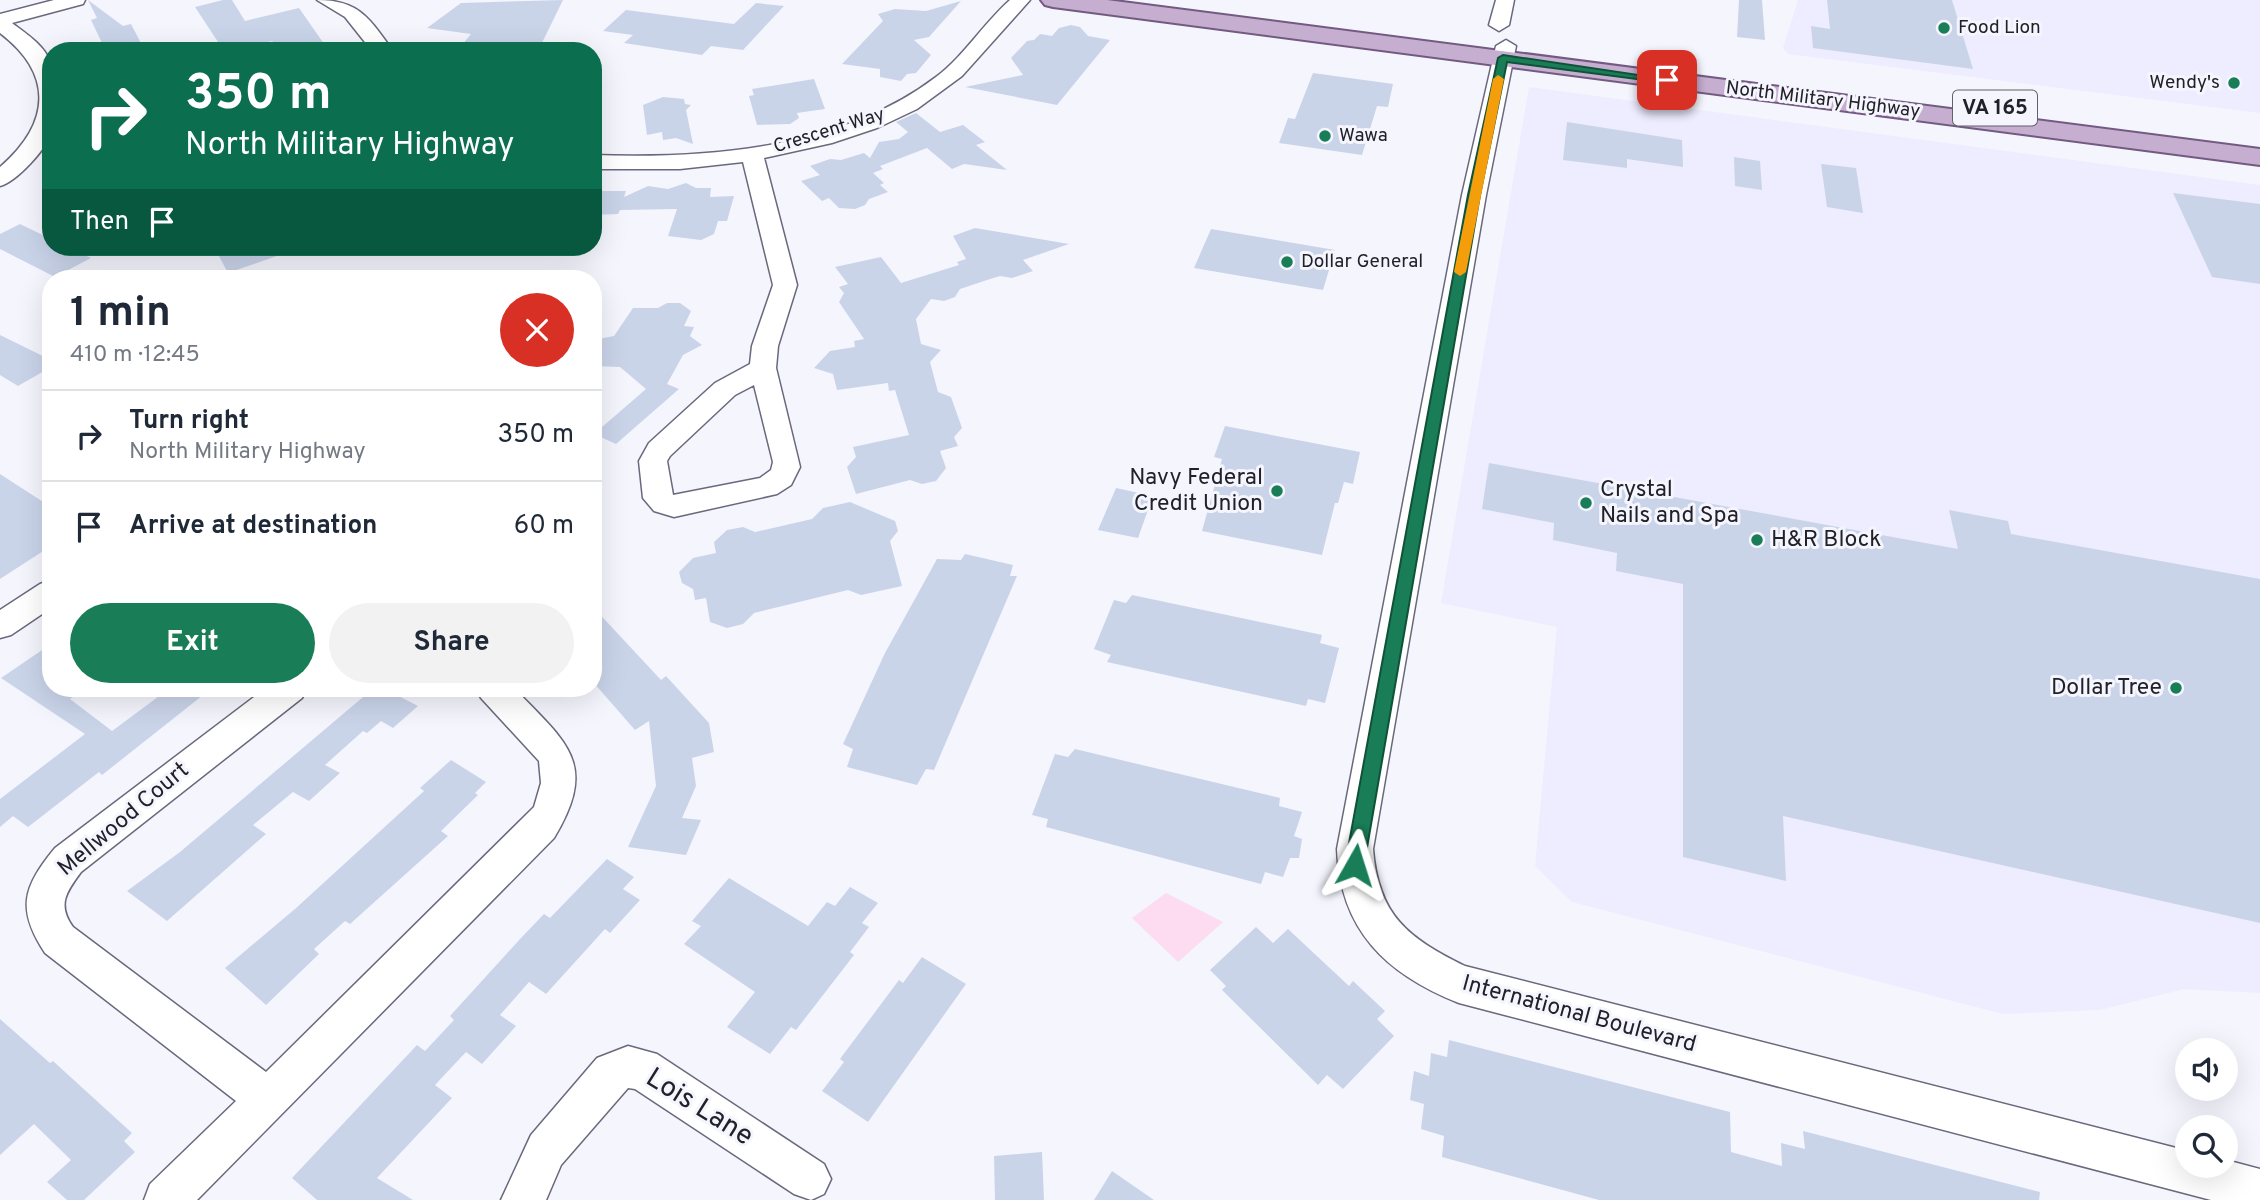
<!DOCTYPE html>
<meta charset="utf-8">
<style>
:root{--surface:#fff;--page:#f2f2f3;--text:#1f2937;--muted:#747a83;--line:#e0e1e3;--accent:#197e57}
body{margin:0;font-family:Overpass,sans-serif;background:var(--page);color:var(--text);height:100vh;display:flex;flex-direction:column;font-size:26px;white-space:nowrap}
*{box-sizing:border-box;margin:0}
p{font-size:23px;color:var(--muted)}
.icon{flex:none;width:38px;height:38px;fill:none;stroke:currentColor;stroke-width:2;stroke-linecap:round;stroke-linejoin:round}
.map{position:relative;flex:1;overflow:hidden}
.sheet{position:absolute;left:42px;top:270px;width:560px;height:427px;display:flex;flex-direction:column;background:var(--surface);border-radius:28px;box-shadow:0 7px 28px #0002}
.sheet>*{flex:none}
.top-card{position:absolute;left:42px;top:42px;width:560px;height:214px;border-radius:28px;box-shadow:0 7px 28px #0002;background:#0b6e4f;color:#fff;overflow:hidden}
.fabs{position:absolute;left:2175px;top:1038px;display:grid;gap:14px}
.fabs a{display:grid;place-items:center;width:63px;height:63px;border-radius:50%;background:var(--surface);box-shadow:0 7px 28px #0002;font-size:35px}
.pin{position:absolute;display:grid;place-items:center;width:60px;height:60px;color:#fff;margin:-30px;border-radius:14px;box-shadow:0 4px 10px #0006}
.me{position:absolute;width:77px;margin:-38px;rotate:6deg;stroke-linejoin:round;filter:drop-shadow(0 0 5px #0008)}
.turn{display:flex;align-items:center;gap:24px;height:147px;padding:0 28px;font-size:32px}
.turn .icon{width:91px;height:91px;stroke-width:2.5}
.turn b{display:block;font-size:49px;line-height:60px}
.then{display:flex;align-items:center;height:66px;padding:0 28px;background:#0003;gap:14px;font-size:26px}
.round{display:grid;place-items:center;flex:none;width:74px;height:74px;border-radius:37px;background:var(--page)}
.headline{display:flex;align-items:center;justify-content:space-between;height:119px;padding:0 28px}
h1{font-size:42px;font-weight:700;line-height:52px}
.cta{display:flex;gap:14px;margin-top:auto;padding:14px 28px}
.cta a{flex:1;height:80px;border-radius:42px;background:var(--accent);color:#fff;font-size:28px;font-weight:700;line-height:80px;text-align:center}
.cta a+a{background:var(--page);color:var(--text)}
ul{padding:0;list-style:none}
li{display:flex;align-items:center;gap:21px;height:91px;padding:0 28px;border-top:2px solid var(--line)}
li div{flex:1}
li b{display:block;font-size:26px}
li em{font-style:normal}
.map>svg:first-child{display:block}
</style>
<div class="map">
<svg width="2260" height="1200" viewBox="0 0 2260 1200">
<rect width="100%" height="100%" fill="#f5f5fe"/>
<path fill="#eeecff" d="M1798 0H2260V113L1788 54 1783 48Z
M1529 87 2260 185V993L2184 989 2100 1010 2003 1014 1572 902 1535 866 1557 627 1441 603Z"/>
<path fill="#fddbf0" d="M1166 893 1223 922 1178 962 1132 918Z"/>
<path fill="#cad4e9" d="M88 0 123 26 131 24 145 51H112L109 43 103 45 91 20 97 18Z
M223 0H232L245 21 299 8 329 51H283L272 41 233 50 228 43 218 42 195 7Z
M563 0 538 51H457L471 34 427 28 461 3Z
M1739 0H1762L1765 40 1737 37Z
M1827 0H1952L1973 69 1813 48 1811 26 1830 29Z
M961 1 929 37 914 40 931 55 916 73 907 74 901 81 880 77V69L842 64 883 21 878 14 895 9 926 11Z
M756 3 784 6 743 50 711 46 702 55 624 43 633 35 603 31 626 10 734 24Z
M1071 25 1080 27 1088 36 1110 40 1057 105 965 87 1023 75 1011 58 1027 41 1034 40 1040 34 1052 36 1059 28Z
M1313 73 1393 84 1388 107 1377 106 1362 155 1279 143 1288 118 1295 119Z
M814 79 825 109 797 113 799 118 790 124 757 125 749 96 754 95 752 89Z
M663 97 684 99 685 104 691 105 686 110 693 144 676 138 663 140 662 132 647 135 643 105Z
M916 113 940 132 963 125 985 142 976 145 1007 170 964 164 952 169 927 148 880 166 883 169 873 173 884 183 880 185 888 192 869 199 865 205 855 209 839 208 829 198 822 201 801 181 820 175 810 166 830 159 841 160 864 153 870 158 879 142 899 139 908 132 896 122Z
M1567 122 1682 140 1683 167 1627 159V168L1563 160Z
M1734 157 1760 161 1762 190 1735 186Z
M1821 164 1856 168 1863 213 1827 207Z
M686 183 696 188H711L710 197 734 196 727 221H718L714 234 701 240 668 236 677 209 620 210 618 214 593 215V191H626L624 197 648 186 668 189Z
M2173 193 2260 204V284L2212 277Z
M20 224 51 239V247H68L91 258 55 277 0 249V234Z
M975 228 1069 244 1023 260 1033 271 1012 278 1000 276 987 280 960 289 955 297 944 301 931 299 916 319 921 344 941 350 930 362 938 392 951 397 962 428 954 437 958 446 940 451 946 468 936 481 922 484 910 480 856 494 847 467 856 457 853 447 909 435 895 390 889 391 888 383 837 390 833 374 814 368 830 351 855 347 854 341 864 339 839 302 844 293 839 287 848 284 835 267 881 257 901 283 959 265 957 262 966 259 953 236Z
M1211 229 1335 250 1323 290 1194 268Z
M214 247H294V250L228 273Z
M667 303H680L691 311 684 326 694 327 690 336 702 345 683 355 667 384 679 389 616 444 594 434 646 389 620 367 593 366V340L614 336 633 308H658Z
M0 335 51 360V367L18 386 0 375Z
M1225 426 1360 452 1353 484 1344 482 1338 503H1335L1322 555 1202 531 1222 459 1214 457Z
M1489 463 1958 549 1949 510 2008 521 2011 534 2260 579V923L1783 816 1786 881 1683 857V584L1616 571 1617 553 1553 540 1554 523 1482 509Z
M0 474 51 507V546L0 579Z
M1116 488 1153 496 1138 538 1098 530Z
M850 502 895 521 898 531 890 541 902 586 861 595 848 590 754 613 743 624 727 628 710 622 706 598 695 600 693 589 682 583 679 572 693 558 716 553 714 542 727 530 743 527 755 532 812 519 823 508Z
M965 554 1013 565 1010 576H1017L934 770 926 769 917 785 847 767 853 749 843 744 885 653 937 559 961 560Z
M1132 595 1322 635 1320 643 1339 648 1325 703 1308 699 1306 706 1107 662 1111 655 1094 649 1114 600 1126 603Z
M593 607 661 680 666 676 709 723 714 752 692 758 696 786 682 818 701 820 686 855 628 847 656 786 649 721 635 730 593 682Z
M51 644V688H85L70 699 112 731 170 688H212L102 775 99 772 28 827 13 816 0 827V799L85 734 1 678Z
M383 688 418 706 393 728 381 721 367 733 363 731 325 765 340 773 309 801 293 792 253 825 266 834 167 921 127 891 180 852 369 692 374 695Z
M1075 749 1280 798 1279 806 1302 812 1294 836 1302 839 1299 858H1290L1283 877 1265 872 1261 884 1046 827 1048 819 1032 815 1055 754 1068 757Z
M451 760 486 782 475 793 478 795 441 831 448 836 350 924 345 921 314 949 319 954 266 1005 225 968 295 909 424 791 420 788Z
M607 859 634 877 623 889 640 900 610 933 605 929 546 994 529 982 500 1015 516 1026 482 1064 466 1052 435 1085 452 1098 377 1178 413 1200H317L292 1178 417 1045 425 1051 454 1020 450 1016 521 938 544 914 550 918Z
M729 878 808 926 827 902 835 906 850 887 878 903 862 923 869 927 850 952 854 955 796 1030 791 1027 770 1054 727 1027 755 992 684 944 701 926 692 921Z
M1256 927 1273 943 1288 929 1349 986 1353 981 1385 1011 1377 1019 1394 1036 1343 1089 1327 1075 1318 1085 1222 990 1226 986 1210 970Z
M922 957 966 984 868 1122 822 1091 844 1062 840 1059 899 980 903 983Z
M0 1019 50 1063 53 1061 132 1133 124 1141 135 1152 84 1200H67L47 1182 71 1160 34 1124 0 1155Z
M1449 1040 1730 1112 1731 1152 1782 1166 1781 1143 1805 1149 1803 1131 2040 1192 2039 1200H1599L1442 1157 1444 1136 1421 1129 1424 1104 1410 1100 1414 1071 1429 1076 1431 1053 1447 1057Z
M1042 1152 1044 1200H995L994 1156Z
M1112 1171 1154 1200H1094Z"/>
<g fill="none" stroke-linecap="round" stroke-linejoin="round">
<defs>
<path id="minor" d="M54 0H85L83 4 12 23C25 33 43 44 50 61 54 71 53 120 51 132 48 148 16 182 0 186V167C51 123 54 74 0 33V14Z
M317 0C359 0 369 18 393 51H372L345 17Z
M1010 0H1030L962 76 917 109 877 128 832 143 764 158 797 285 778 346 776 368 800 467 791 485 777 494 674 517 654 511 643 498 639 461 649 443 715 383 750 364 752 346 773 285 743 162 680 169H593V155C709 159 841 149 936 77 964 56 983 24 1010 0ZM754 385 773 462 771 470 760 478 673 495 667 461 670 456 735 395Z
M1496 0H1514L1509 25 1499 31 1489 25Z
M1506 40 1516 46 1486 195 1373 849C1378 915 1408 938 1465 966L2188 1151V1166H2226V1160L2260 1169V1200H2211L1459 1003C1386 974 1340 930 1337 849L1462 195 1496 46Z
M51 580V608L11 635 0 638V610L40 584Z
M266 688H307L302 698 81 872C66 892 57 905 73 927L266 1072 534 807 541 783 539 761 481 698 476 688H514C565 742 600 762 554 838L197 1200H144L150 1184 236 1101 45 953C16 909 23 887 55 848Z
M628 1046 657 1054 824 1164 831 1179 824 1194 811 1200 794 1194 635 1089 628 1088 561 1165 546 1200H501L531 1135 597 1058Z"/>
<path id="primary" d="M1041 0H1107L2260 149V165L1053 7 1045 5Z"/>
</defs>
<use href="#minor" stroke="#6a687c" stroke-width="3"/>
<use href="#primary" stroke="#735a81" stroke-width="4"/>
<use href="#minor" fill="#fff" fill-rule="evenodd"/>
<use href="#primary" fill="#c5aed0" fill-rule="evenodd"/>
</g>
<path fill="#197e57" stroke="#105239" stroke-width="2" d="M1503 55 1672 80 1667 83 1507 62 1480 195 1364 865 1361 871 1355 874 1348 871 1345 865 1468 195 1498 58Z"/>
<path fill="#f59e0b" d="M1498 75 1504 79 1466 272 1460 276 1454 272 1493 79Z"/>
<g fill="#197e57" stroke="#f5f5fe" stroke-width="2.5">
<circle cx="1944" cy="28" r="7"/>
<circle cx="2234" cy="83" r="7"/>
<circle cx="1325" cy="136" r="7"/>
<circle cx="1287" cy="262" r="7"/>
<circle cx="1277" cy="491" r="7"/>
<circle cx="1586" cy="503" r="7"/>
<circle cx="1757" cy="540" r="7"/>
<circle cx="2176" cy="688" r="7"/>
</g>
<g text-anchor="middle" dominant-baseline="central" stroke-width="6" stroke-linejoin="round" paint-order="stroke">
<g font-size="19" fill="#222129" stroke="#f5f5fe" text-anchor="start">
<text x="1958" y="28">Food Lion</text>
<text x="2220" y="83" text-anchor="end">Wendy's</text>
<text x="1339" y="136">Wawa</text>
<text x="1301" y="262">Dollar General</text>
</g>
<g font-size="19" fill="#222129" stroke="#f5f5fe">
<text transform="translate(1823 100) rotate(7)">North Military Highway</text>
<text transform="translate(829 131) rotate(-17)">Crescent Way</text>
</g>
<rect fill="#f5f5fe" stroke="#616169" stroke-width="2" x="1953" y="90.5" width="84" height="35" rx="5"/>
<g font-size="21" font-weight="bold" fill="#222129">
<text x="1995" y="108">VA 165</text>
</g>
<g font-size="23" fill="#222129" stroke="#f5f5fe" text-anchor="end">
<text x="1263" y="478">Navy Federal<tspan x="1263" dy="26">Credit Union</tspan></text>
<text x="1600" y="490" text-anchor="start">Crystal<tspan x="1600" dy="26">Nails and Spa</tspan></text>
<text x="1771" y="540" text-anchor="start">H&amp;R Block</text>
<text x="2162" y="688">Dollar Tree</text>
</g>
<g font-size="23" fill="#222129" stroke="#f5f5fe">
<text transform="translate(124 820) rotate(-40)">Mellwood Court</text>
<text transform="translate(1579 1015) rotate(15)">International Boulevard</text>
</g>
<g font-size="28" fill="#222129" stroke="#f5f5fe">
<text transform="translate(699 1108) rotate(32)">Lois Lane</text>
</g>
</g>
</svg>
<div class="fabs">
<a><svg class="icon" aria-label="sound" viewBox="0 0 24 24"><path d="M4 9h4l5-4v14l-5-4H4zM17 9q2 3 0 6"/></svg></a>
<a><svg class="icon" aria-label="search" viewBox="0 0 24 24"><circle cx="10" cy="10" r="6"/><path d="M15 15l6 6"/></svg></a>
</div>
<div class="pin" style="left:1667px;top:80px;background:#d93025"><svg class="icon" aria-label="arrive" viewBox="0 0 24 24"><path d="M6 21V4h12l-3 4 3 4H6"/></svg></div>
<svg class="me" style="left:1355px;top:865px" viewBox="-20 -20 40 40"><path d="M0-17L14 15 0 8-14 15z" fill="#197e57" stroke="#fff" stroke-width="4"/></svg>
<div class="top-card">
<div class="turn"><svg class="icon" aria-label="right" viewBox="0 0 24 24"><path d="M7 20v-9h11M14 6l5 5-5 5"/></svg><div><b>350 m</b>North Military Highway</div></div>
<div class="then">Then<svg class="icon" aria-label="arrive" viewBox="0 0 24 24"><path d="M6 21V4h12l-3 4 3 4H6"/></svg></div>
</div>
<section class="sheet">
<div class="headline"><div><h1>1 min</h1><p>410 m · 12:45</p></div><a class="round" style="background:#d93025;color:#fff"><svg class="icon" aria-label="close" viewBox="0 0 24 24"><path d="M6 6l12 12M18 6L6 18"/></svg></a></div>
<ul>
<li><svg class="icon" aria-label="right" viewBox="0 0 24 24"><path d="M7 20v-9h11M14 6l5 5-5 5"/></svg><div><b>Turn right</b><p>North Military Highway</p></div><em>350 m</em></li>
<li><svg class="icon" aria-label="arrive" viewBox="0 0 24 24"><path d="M6 21V4h12l-3 4 3 4H6"/></svg><div><b>Arrive at destination</b></div><em>60 m</em></li>
</ul>
<div class="cta"><a>Exit</a><a>Share</a></div>
</section>
</div>
